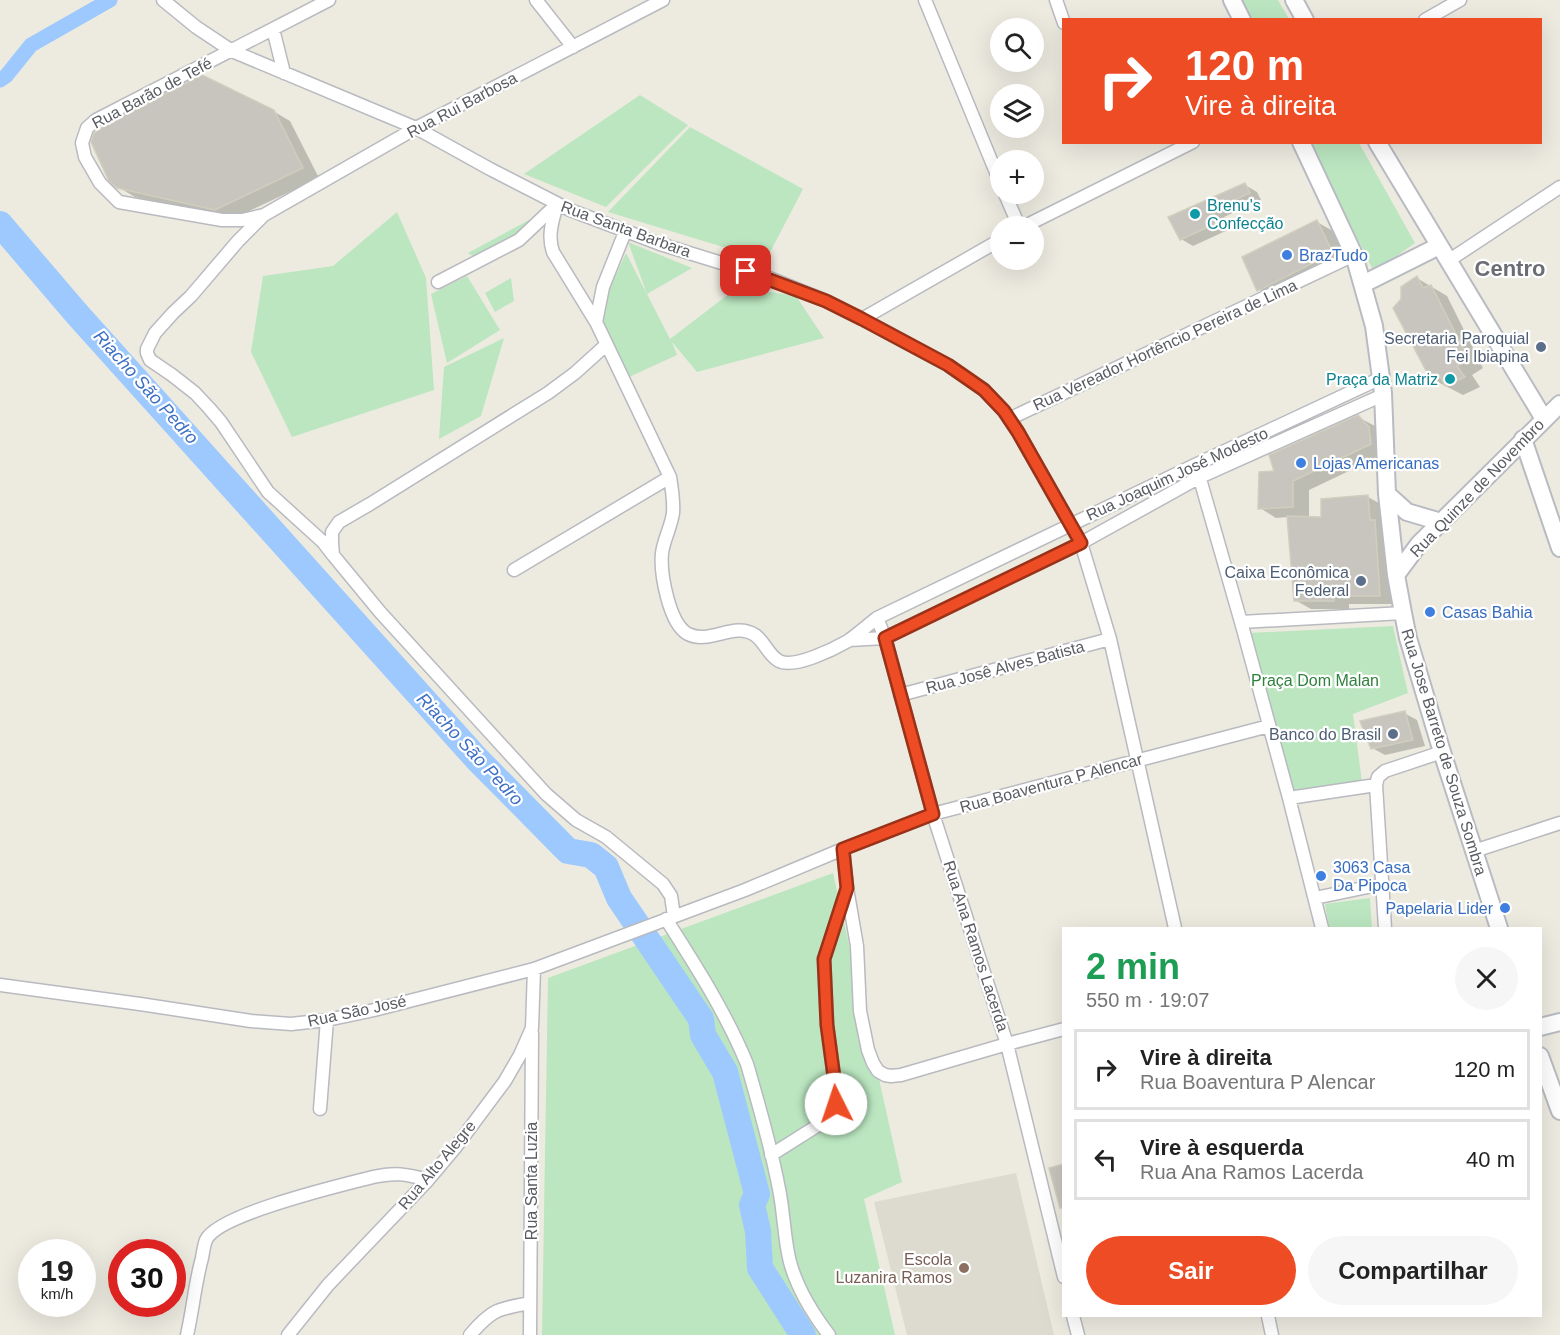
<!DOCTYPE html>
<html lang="pt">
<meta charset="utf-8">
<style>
:root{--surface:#fff;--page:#f6f6f6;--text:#222;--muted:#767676;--line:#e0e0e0;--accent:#ee4c24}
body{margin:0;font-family:Helvetica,sans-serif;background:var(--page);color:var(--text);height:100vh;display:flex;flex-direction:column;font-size:22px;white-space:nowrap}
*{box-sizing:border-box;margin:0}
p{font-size:20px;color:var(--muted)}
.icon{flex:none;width:33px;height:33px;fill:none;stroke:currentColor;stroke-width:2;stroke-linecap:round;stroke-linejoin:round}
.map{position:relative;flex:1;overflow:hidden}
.drawer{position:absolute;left:1062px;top:927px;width:480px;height:390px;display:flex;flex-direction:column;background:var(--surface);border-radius:0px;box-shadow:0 6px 24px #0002}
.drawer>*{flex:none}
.hud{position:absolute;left:1062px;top:18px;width:480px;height:126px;border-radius:0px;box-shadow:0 6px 24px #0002;background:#ee4c24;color:#fff;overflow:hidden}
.fabs{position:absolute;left:990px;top:18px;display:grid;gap:12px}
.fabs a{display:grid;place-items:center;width:54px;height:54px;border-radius:50%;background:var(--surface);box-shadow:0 6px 24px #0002;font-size:30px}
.speed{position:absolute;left:18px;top:1239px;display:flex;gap:12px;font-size:30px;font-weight:700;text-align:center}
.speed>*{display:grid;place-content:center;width:78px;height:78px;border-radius:50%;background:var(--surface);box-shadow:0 6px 24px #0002;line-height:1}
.speed small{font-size:15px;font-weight:400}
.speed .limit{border:9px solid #d22;background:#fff;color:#111}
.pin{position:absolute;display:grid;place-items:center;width:51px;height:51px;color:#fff;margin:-26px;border-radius:12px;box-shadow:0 3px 9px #0006}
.me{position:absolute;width:66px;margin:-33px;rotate:356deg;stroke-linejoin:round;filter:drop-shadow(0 0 4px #0008)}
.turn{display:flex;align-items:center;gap:21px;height:126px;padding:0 24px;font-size:27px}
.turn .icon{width:78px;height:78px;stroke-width:2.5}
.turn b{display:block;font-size:42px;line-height:51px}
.round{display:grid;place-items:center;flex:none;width:63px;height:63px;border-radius:32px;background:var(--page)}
.overview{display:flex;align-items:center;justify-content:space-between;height:102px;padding:0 24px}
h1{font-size:36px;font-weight:800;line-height:45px;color:#1e9e55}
.button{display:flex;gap:12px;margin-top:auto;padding:12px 24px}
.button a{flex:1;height:69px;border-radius:36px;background:var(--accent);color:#fff;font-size:24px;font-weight:800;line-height:69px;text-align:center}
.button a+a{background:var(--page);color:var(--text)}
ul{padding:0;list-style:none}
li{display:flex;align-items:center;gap:18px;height:81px;margin:0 12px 9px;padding:0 12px;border:3px solid var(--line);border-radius:0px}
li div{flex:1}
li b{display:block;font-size:22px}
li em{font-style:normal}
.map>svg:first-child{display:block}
</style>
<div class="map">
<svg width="1560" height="1335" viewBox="0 0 1560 1335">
<rect width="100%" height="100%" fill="#edebe0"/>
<path fill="#dddbcf" d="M1016 1173 1054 1335H907L874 1202Z"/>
<path fill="#bbe6c0" d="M1239 0H1278L1289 19H1248Z
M640 95 688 125 606 207 524 174Z
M690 127 803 189 766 260 608 212Z
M1310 143H1359L1415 243 1374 272Z
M397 212 426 278 434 390 292 437 251 352 263 276 333 266Z
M529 220 528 228 474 257 468 253Z
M628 242 692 268 647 294Z
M626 253 670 339 738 287 796 296 824 338 697 372 672 342 677 355 629 377 602 321 607 294Z
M467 276 500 330 447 363 431 294Z
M511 278 514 301 495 312 485 293Z
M504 338 481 416 439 439 444 367Z
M1393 626 1408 693 1353 714 1362 782 1293 790 1248 633Z
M833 873 902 1182 864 1199 895 1335H542L548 978Z
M1370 898 1372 928H1329L1325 904Z"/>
<path fill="#0003" d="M273 111 290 121 319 178 232 219 135 197 118 187Z
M1245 185 1257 192 1261 200 1224 217 1230 229 1193 246 1181 239 1170 218Z
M1317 222 1333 231 1348 263 1275 299 1258 289Z
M1417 278 1447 296 1483 368 1472 375 1480 387 1463 395 1432 379Z
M1358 417 1375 426 1385 438 1387 453 1309 490V519H1323L1368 497 1384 506 1395 604H1349V609H1311L1295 600 1288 517 1276 518 1260 508 1277 473Z
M1404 713 1417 720 1425 746 1385 755 1372 748Z"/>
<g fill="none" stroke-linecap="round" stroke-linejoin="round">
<path stroke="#9dc9ff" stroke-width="15" d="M0 80 6 76 31 45 110 0"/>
<path stroke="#9dc9ff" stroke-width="26" d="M0 224 77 314 477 759 568 851 591 855 606 867 619 898 701 1019 703 1035 725 1072 757 1194 752 1205 758 1231 760 1268 803 1335"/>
</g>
<path fill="#c7c5bd" stroke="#d1cebe" stroke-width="1.5" d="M202 75 274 110 303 168 215 210 117 188 109 181 91 142 94 133 112 121Z
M1245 183 1250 193 1212 210 1219 222 1180 240 1168 217Z
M1317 220 1333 253 1257 291 1242 257Z
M1417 276 1423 288 1431 285 1468 358 1457 366 1465 377 1445 386 1440 376 1431 380 1393 308 1401 299V287Z
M1358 415 1369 427 1371 444 1293 481V507L1258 509 1259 472 1274 471 1269 455Z
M1368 495 1370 520H1375L1380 596H1334V601H1294L1287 516 1321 517V499Z
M1405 711 1413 740 1371 749 1360 721Z
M1064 1164V1208H1060L1049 1168Z"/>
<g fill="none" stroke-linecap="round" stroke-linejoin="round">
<defs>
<path id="street" d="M163 0 196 27 232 51 416 128 490 169 570 210 660 244 767 277 826 301 862 319 948 365 984 390 1004 411 1018 432 1081 543 1110 639 1175 928
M536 0 573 47
M925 0 1000 182
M1056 0 1064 23
M1425 20 1460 0
M273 29 284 73
M1005 194 1019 226
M264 215 242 220H222L119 202 100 183 85 157 82 143 87 128 96 120 329 0
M1025 226 1193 142
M1448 261 1560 187
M438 282 519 240 557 204C553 220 547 235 553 252L596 322 670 477C672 489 674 501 673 513 671 527 664 539 662 553 660 573 669 624 688 634 710 645 734 621 755 635 765 642 768 655 779 661 794 669 834 649 848 641 858 634 868 625 877 618L1195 465 1381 378
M862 319 1000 240
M596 322 603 287 625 232
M606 345 575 373 548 393 370 504 339 522 332 532V543L333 555 380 612 546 794 576 820 606 837 663 884 671 896 674 916
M1009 419 1354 255
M1198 472 1241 622 1289 798 1322 928
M333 555 323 542 268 492 221 422 209 408 195 393 172 375 150 360 147 353V349L155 333 173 313 191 296 238 241 264 215 416 128 663 0
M514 570 670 477
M877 618 885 638 933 814 1007 1044 1064 1277
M1241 622 1403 613
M849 640 885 638 1081 543 1200 477 1383 395
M900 695 1110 639
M1289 798 1376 785
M1474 851 1560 823
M847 888 857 946 860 1011 868 1050 873 1063 878 1071 885 1075 891 1076 901 1075 1007 1044 1064 1029
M1315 898 1382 884
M666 919C696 966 726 1013 747 1064 759 1105 771 1147 779 1189 784 1213 784 1239 790 1262 797 1288 813 1314 829 1335
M1385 928 1376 785 1378 777 1385 771 1442 752
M0 985 140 1004 251 1021 291 1024 327 1020 374 1010 534 969 745 890 843 849 933 814 1269 726
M320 1109 327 1020
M771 1155 828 1119 832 1113 836 1104V1092L827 1025 824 959 847 888 843 849
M1073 1316 1078 1335
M1268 1316 1272 1335
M187 1335C193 1309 195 1283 202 1258 203 1252 204 1245 206 1240 218 1214 342 1185 373 1177 395 1172 406 1174 428 1180
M288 1335 328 1285 428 1180 455 1148 505 1081 520 1055 532 1028 534 969
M470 1335C492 1309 498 1309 530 1303
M530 1335 532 1033"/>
<path id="secondary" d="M1232 0 1242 20
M1294 0 1305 20
M1301 142 1354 255 1374 326 1383 393 1387 494 1396 575 1403 613 1408 638 1442 752 1499 928
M1377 142 1544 419
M1363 284 1439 246
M1523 439 1560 548
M1387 494 1407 512 1441 522
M1396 575 1419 544 1560 404
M1540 1027 1560 1022
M1540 1056 1560 1111"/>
</defs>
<use href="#street" stroke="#b8bac0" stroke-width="15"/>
<use href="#secondary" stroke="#b9bbc3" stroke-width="20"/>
<use href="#street" stroke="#fff" stroke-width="12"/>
<use href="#secondary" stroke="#fff" stroke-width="16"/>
</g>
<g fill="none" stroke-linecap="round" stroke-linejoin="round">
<defs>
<path id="route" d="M746 271 826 301 862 319 948 365 984 390 1004 411 1018 432 1081 543 885 638 933 814 843 849 847 888 824 959 827 1025 836 1092V1104"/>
</defs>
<use href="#route" stroke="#9b3117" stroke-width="15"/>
<use href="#route" stroke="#ee4c24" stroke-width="10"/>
</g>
<g fill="#0f9aa8" stroke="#fff" stroke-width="2">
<circle cx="1195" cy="214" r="6"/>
<circle cx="1450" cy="379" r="6"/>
</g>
<g fill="#3f7fe0" stroke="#fff" stroke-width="2">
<circle cx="1287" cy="255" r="6"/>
<circle cx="1301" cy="463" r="6"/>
<circle cx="1430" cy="612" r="6"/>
<circle cx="1321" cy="876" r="6"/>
<circle cx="1505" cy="908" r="6"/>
</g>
<g fill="#5c6f8a" stroke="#fff" stroke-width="2">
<circle cx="1541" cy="347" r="6"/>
<circle cx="1361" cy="581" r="6"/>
<circle cx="1393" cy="734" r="6"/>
</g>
<circle fill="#8d6e63" stroke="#fff" stroke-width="2" cx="964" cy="1268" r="6"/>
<g text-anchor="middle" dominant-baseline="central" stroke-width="4.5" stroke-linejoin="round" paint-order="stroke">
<g font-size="16" fill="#595c62" stroke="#fff">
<text transform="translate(152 93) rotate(-28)">Rua Barão de Tefé</text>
<text transform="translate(462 105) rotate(-28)">Rua Rui Barbosa</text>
<text transform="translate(626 229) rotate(20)">Rua Santa Barbara</text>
<text transform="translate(1165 345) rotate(-25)">Rua Vereador Hortêncio Pereira de Lima</text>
<text transform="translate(1177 474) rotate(-25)">Rua Joaquim José Modesto</text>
<text transform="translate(1477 488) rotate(-46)">Rua Quinze de Novembro</text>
<text transform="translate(1005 667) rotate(-15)">Rua Josê Alves Batista</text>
<text transform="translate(1444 752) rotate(73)">Rua Jose Barreto de Souza Sombra</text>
<text transform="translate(1051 783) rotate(-15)">Rua Boaventura P Alencar</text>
<text transform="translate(976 946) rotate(72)">Rua Ana Ramos Lacerda</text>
<text transform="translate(357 1011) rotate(-12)">Rua São José</text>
<text transform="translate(437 1165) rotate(-50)">Rua Alto Alegre</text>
<text transform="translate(531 1181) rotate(-90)">Rua Santa Luzia</text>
</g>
<g font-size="16" fill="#0d838f" stroke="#fff" text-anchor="start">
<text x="1207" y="205">Brenu's<tspan x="1207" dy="18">Confecção</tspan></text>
<text x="1438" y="379" text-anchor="end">Praça da Matriz</text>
</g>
<g font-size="16" fill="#366cbe" stroke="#fff" text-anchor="start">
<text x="1299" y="255">BrazTudo</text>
<text x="1313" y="463">Lojas Americanas</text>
<text x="1442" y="612">Casas Bahia</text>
<text x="1333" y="867">3063 Casa<tspan x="1333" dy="18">Da Pipoca</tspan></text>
<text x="1493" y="908" text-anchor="end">Papelaria Lider</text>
</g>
<g font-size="16" fill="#4e5e75" stroke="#fff" text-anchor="end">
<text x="1529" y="338">Secretaria Paroquial<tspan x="1529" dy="18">Fei Ibiapina</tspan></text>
<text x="1349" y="572">Caixa Econômica<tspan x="1349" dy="18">Federal</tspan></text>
<text x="1381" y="734">Banco do Brasil</text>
</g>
<g font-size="16" fill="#30813e" stroke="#fff">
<text x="1315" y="680">Praça Dom Malan</text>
</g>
<g font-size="16" fill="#785e54" stroke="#fff" text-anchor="end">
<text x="952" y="1259">Escola<tspan x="952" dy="18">Luzanira Ramos</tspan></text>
</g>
<g font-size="18" font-style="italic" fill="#3d70c5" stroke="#fff">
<text transform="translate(146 387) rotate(48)">Riacho São Pedro</text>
<text transform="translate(470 749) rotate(47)">Riacho São Pedro</text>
</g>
<g font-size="22" font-weight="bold" fill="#6a6e74" stroke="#fff">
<text x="1510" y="268">Centro</text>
</g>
</g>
</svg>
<div class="fabs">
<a><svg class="icon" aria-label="search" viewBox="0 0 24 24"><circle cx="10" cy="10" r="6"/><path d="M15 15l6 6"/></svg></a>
<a><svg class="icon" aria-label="layers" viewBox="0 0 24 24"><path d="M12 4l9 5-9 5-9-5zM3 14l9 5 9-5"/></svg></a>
<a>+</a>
<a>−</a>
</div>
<div class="speed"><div>19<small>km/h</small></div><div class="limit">30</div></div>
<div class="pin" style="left:746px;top:271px;background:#d93025"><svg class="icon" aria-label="arrive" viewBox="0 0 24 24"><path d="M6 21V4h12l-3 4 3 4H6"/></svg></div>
<svg class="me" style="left:836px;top:1104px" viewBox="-20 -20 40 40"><circle r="19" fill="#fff"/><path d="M0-13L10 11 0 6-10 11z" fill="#ee4c24"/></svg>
<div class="hud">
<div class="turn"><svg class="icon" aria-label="right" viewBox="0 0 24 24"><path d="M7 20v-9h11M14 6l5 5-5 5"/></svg><div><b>120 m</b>Vire à direita</div></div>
</div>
<section class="drawer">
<div class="overview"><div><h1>2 min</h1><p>550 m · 19:07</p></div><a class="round"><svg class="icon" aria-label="close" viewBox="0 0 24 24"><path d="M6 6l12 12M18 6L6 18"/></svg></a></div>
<ul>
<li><svg class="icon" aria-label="right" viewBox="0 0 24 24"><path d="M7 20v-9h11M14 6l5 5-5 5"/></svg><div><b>Vire à direita</b><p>Rua Boaventura P Alencar</p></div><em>120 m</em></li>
<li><svg class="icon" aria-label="left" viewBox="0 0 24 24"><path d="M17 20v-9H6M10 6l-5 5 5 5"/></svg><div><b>Vire à esquerda</b><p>Rua Ana Ramos Lacerda</p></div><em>40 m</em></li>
</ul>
<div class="button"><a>Sair</a><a>Compartilhar</a></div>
</section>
</div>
